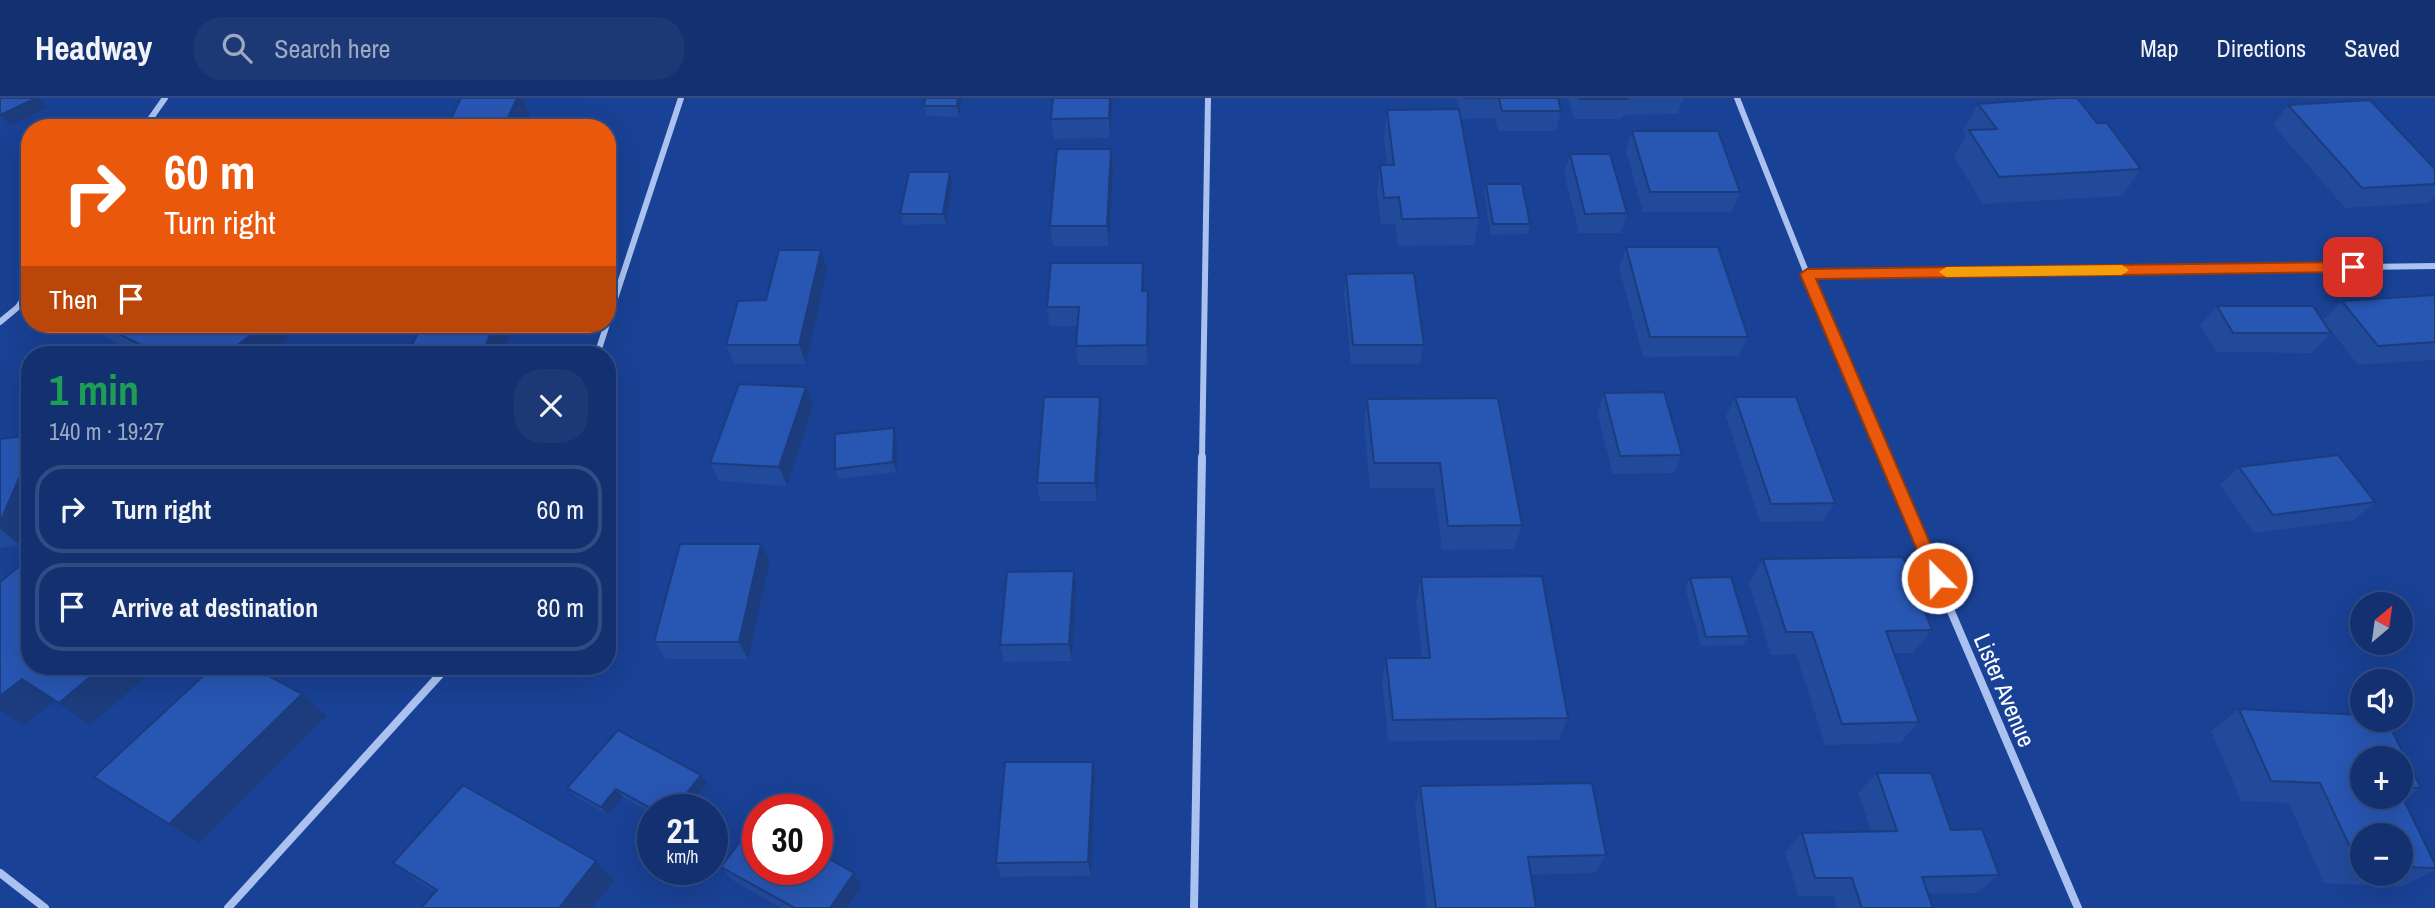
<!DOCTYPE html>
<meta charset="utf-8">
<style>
:root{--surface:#133170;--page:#1c3975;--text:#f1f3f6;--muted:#9da9c3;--line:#324c83}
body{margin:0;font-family:"Archivo Narrow",sans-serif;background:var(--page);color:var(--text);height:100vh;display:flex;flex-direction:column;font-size:26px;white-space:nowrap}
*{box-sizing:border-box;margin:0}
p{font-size:23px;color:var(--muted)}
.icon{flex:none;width:38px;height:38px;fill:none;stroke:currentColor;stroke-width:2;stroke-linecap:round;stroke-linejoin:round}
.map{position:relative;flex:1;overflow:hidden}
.panel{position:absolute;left:21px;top:248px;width:595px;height:329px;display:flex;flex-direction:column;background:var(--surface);border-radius:28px;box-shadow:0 7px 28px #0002,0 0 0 2px var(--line)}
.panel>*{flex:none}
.hud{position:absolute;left:21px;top:21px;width:595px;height:214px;border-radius:28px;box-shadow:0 7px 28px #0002,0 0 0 2px var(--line);background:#ea580c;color:#fff;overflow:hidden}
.needle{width:46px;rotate:29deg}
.fabs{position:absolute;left:2350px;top:494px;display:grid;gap:14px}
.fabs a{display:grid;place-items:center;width:63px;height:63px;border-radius:50%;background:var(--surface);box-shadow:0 7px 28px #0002,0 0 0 2px var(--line);font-size:35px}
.speed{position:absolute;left:637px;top:696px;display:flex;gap:14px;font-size:35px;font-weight:700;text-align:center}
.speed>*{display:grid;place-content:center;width:91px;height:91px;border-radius:50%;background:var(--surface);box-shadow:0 7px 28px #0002,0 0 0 2px var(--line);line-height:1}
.speed small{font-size:18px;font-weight:400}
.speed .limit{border:10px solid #d22;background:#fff;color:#111}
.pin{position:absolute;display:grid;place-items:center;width:60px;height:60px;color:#fff;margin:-30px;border-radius:14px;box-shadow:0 4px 10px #0006}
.me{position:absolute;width:77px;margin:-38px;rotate:337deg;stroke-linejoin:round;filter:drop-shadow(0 0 5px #0008)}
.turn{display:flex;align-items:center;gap:24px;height:147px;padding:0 28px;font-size:32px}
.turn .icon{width:91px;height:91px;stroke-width:2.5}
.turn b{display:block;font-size:49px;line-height:60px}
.then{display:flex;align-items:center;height:66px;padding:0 28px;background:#0003;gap:14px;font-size:26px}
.round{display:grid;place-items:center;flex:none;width:74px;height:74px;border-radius:28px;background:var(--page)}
.headline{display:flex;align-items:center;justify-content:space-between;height:119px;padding:0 28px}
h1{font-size:42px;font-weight:800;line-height:52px;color:#1e9e55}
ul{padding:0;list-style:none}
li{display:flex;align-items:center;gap:21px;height:88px;margin:0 14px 10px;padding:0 14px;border:4px solid var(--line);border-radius:28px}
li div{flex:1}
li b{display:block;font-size:26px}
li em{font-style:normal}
header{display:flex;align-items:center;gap:42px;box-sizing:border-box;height:98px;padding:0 35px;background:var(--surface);border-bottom:2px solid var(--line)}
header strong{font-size:33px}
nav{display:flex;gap:38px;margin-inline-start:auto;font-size:24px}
.search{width:490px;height:63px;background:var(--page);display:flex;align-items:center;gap:18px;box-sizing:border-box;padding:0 24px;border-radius:28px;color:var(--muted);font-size:26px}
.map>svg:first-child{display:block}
</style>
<header>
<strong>Headway</strong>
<div class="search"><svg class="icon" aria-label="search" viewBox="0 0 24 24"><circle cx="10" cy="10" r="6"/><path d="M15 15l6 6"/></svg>Search here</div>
<nav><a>Map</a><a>Directions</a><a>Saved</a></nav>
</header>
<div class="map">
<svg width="2435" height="810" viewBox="0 0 2435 810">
<rect width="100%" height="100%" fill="#194195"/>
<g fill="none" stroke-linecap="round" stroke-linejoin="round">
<path stroke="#abc2f0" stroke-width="6" d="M1737 0 1807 176 1886 361
M144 30 165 0
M1807 176 2435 168
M0 224 18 209 30 192
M607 225 681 0
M597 257 607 226
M1202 361 1208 0"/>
<path stroke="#abc2f0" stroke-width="8" d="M1885 359 2078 810
M0 775 45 810
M228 810 447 569
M1194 810 1202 359"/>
</g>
<path fill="#224a9a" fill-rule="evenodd" d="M925 0H962L959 19 926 18 924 8Z
M1053 0H1113L1110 40 1054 41 1051 21Z
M1457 0H1558L1561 13 1556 33H1498L1495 20 1461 21 1479 120 1474 147 1398 148 1395 126H1381L1377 94 1380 67H1387L1384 39 1387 12 1459 11Z
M1568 0H1683L1678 16 1623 17 1621 21H1574Z
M1978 6 2097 25 2141 71 2122 98 1983 106 1954 59 1966 37 1963 33Z
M2288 7 2435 71V99L2429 105 2345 110 2273 27Z
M1632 33 1740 94 1732 114H1643L1626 53Z
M1111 51 1113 71 1109 148H1053L1050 128Z
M1570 56 1627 115 1621 135H1579L1564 76Z
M952 85 946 126 903 127 900 116Z
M1486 86 1530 126 1528 136 1491 137 1484 96Z
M1626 149 1748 239 1739 258 1643 259 1619 169Z
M821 152 827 172 806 266H734L726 247 766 202Z
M1143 165 1144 193 1149 213 1148 267H1078L1076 248 1077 228H1050L1047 209Z
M1346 176 1424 247 1420 266H1351L1344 195Z
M2435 197V262L2358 267 2323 222 2342 203Z
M2217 208 2331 235 2312 255 2216 254 2200 227Z
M93 226H278L289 239 266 257H142L107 240Z
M515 226 502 257H420L412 247Z
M1604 295 1682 357 1674 375 1613 376 1597 314Z
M1735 299 1835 405 1823 423 1760 424 1726 318Z
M1367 301 1522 427 1514 451 1442 452 1434 390H1370L1364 327Z
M813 308 787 388 719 383 710 365Z
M1102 318 1097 403H1040L1037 385Z
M894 330 897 340V374L838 381 835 371Z
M0 341 20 447 0 450Z
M2239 369 2375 404 2354 422 2254 435 2220 387Z
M1763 461 1932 532 1913 555H1894L1919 624 1900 645 1825 647 1796 556 1771 557 1749 485Z
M770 463 748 561H666L654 544Z
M1421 479 1568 620 1559 642 1388 643 1382 582 1386 560H1422L1416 503Z
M1690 480 1749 538 1743 547 1701 548 1685 489Z
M1076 491 1072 563 1004 564 1000 547Z
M2239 611 2362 617V621H2386L2421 690 2403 701 2435 766V772L2401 789 2324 785 2289 705 2241 703 2211 633ZM2362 660H2401V698H2362ZM2362 737H2401V775H2362Z
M1093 664 1095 679 1091 778 1001 779 996 765Z
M1877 675 1951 732 1999 777 1976 795 1928 796 1933 810H1837L1833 798H1798L1785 754 1802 735 1871 733 1858 695Z
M707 685 686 712H653V716L623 699 608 717 575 698 567 690Z
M1420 688 1606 757 1595 775 1531 777 1536 810H1427L1415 708Z
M596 763 615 782 592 810H421L435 794 417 783 393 765Z
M721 769 862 788 847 810H781L732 782Z"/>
<path fill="#1c3c7d" d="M36 0H39L47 10 10 28 0 17Z
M517 0H522L530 16 523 30H503Z
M958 0H962L959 19 957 8Z
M1110 0H1113L1110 40 1109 20Z
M1111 51 1113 71 1109 148 1107 128Z
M609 62 618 82 607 111V67Z
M950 74 952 85 946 126 943 116Z
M821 152 827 172 806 266 799 247Z
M1143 165 1144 185 1143 213 1142 193Z
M1148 193 1149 213 1148 267 1147 247Z
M265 226H278L289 239 266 257H225Z
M495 226H515L502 257H493L486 247Z
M806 289 813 308 787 388 779 369Z
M1100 299 1102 318 1097 403 1095 385Z
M894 330 897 340V374L893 364Z
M30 355V425L20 447 0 431V424Z
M761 446 770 463 748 561 739 544Z
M1074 473 1076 491 1072 563 1069 546Z
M102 569H158L90 627 59 605Z
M22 581 54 603 24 627 0 612V598Z
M302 596 327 618 200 745 169 726Z
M1093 664 1095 679 1091 778 1088 764Z
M701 677 707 685 686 712H673Z
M616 691 623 699 608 717 601 709Z
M596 763 615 782 592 810H559Z
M854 775 862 788 847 810H830Z"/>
<path fill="#2856b3" stroke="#1c3c7d" stroke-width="2" d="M0 0H36L0 17Z
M461 0H517L503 30H446Z
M925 0H958L957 8H924Z
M1053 0H1110L1109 20 1051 21Z
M1464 0H1558L1561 13H1502L1499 0Z
M1579 0H1627V1H1579Z
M2056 0H2077L2097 25H2107L2141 71 1999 79 1969 32 1997 31 1978 6Z
M2370 2 2435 71V86L2362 90 2288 7Z
M1459 11 1479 120 1402 121 1399 99 1384 100 1380 67H1394L1387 12Z
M1632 33H1718L1740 94H1650Z
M1057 51H1111L1107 128H1050Z
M1570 56H1610L1627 115 1585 116Z
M909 74H950L943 116H900Z
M1486 86H1522L1530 126H1493Z
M1626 149H1718L1748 239H1650Z
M779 152H821L799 247H726L738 203 766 202Z
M1051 165H1143L1142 193H1148L1147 247 1076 248 1079 209H1047Z
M1414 175 1424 247H1353L1346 176Z
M2435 197V244L2378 248 2342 203Z
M2217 208H2313L2331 235H2233Z
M99 226H265L225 257 216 253 211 257H161Z
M422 226H495L486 247H412Z
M739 286 806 289 779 369 710 365Z
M1664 294 1682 357 1620 358 1604 295Z
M1044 299H1100L1095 385H1037Z
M1735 299H1796L1835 405 1771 406Z
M1498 300 1522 427 1448 428 1440 365H1374L1367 301Z
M894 330 893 364 835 371V336Z
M30 337V355L0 424V341Z
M2338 357 2375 404 2273 417 2239 369Z
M680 446H761L739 544H654Z
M1903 459 1932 532 1886 533 1919 624 1842 626 1812 534H1786L1763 461Z
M30 460V569H102L59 605 22 581 0 598V484Z
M1074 473 1069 546 1000 547 1007 474Z
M1542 478 1568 620 1393 622 1386 560H1430L1421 479Z
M1731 479 1749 538 1706 539 1690 480Z
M213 569H253L302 596 169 726 94 679Z
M2239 611 2362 617V621H2386L2421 690 2401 689V660H2362V698H2401V696L2435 766V770L2401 769V737H2362V767L2358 766 2320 685 2271 683Z
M618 632 701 677 673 712H654L616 691 601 709 567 690Z
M1005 664H1093L1088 764 996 765Z
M1877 675H1931L1951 732 1982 731 1999 777 1922 779 1933 810H1862L1852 780H1815L1802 735 1897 733Z
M1592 685 1606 757 1528 759 1536 810H1436L1420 688Z
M463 687 596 763 559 810H421L437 792 393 765Z
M757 721 758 722V772H817V754L854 775 830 810H795L721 769Z"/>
<path fill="#ea580c" stroke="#983908" stroke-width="2" d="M2353 164 2360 169 2353 174 1816 181 1945 480 1937 487 1929 480 1800 176 1807 171Z"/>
<path fill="#f59e0b" d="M2122 167 2129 172 2122 177 1946 179 1939 174 1946 169Z"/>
<g text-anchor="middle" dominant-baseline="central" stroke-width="7" stroke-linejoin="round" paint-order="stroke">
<g font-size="24" fill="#fff" stroke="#194195">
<text transform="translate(2005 592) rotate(67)">Lister Avenue</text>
</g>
</g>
</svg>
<div class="fabs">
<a><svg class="needle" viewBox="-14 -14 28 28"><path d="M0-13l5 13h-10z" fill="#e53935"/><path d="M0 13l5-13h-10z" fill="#9da9c3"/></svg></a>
<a><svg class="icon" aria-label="sound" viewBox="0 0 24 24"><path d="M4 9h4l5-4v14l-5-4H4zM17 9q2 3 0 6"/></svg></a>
<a>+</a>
<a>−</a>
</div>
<div class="speed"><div>21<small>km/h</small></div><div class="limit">30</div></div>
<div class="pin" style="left:2353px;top:169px;background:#d93025"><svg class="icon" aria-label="arrive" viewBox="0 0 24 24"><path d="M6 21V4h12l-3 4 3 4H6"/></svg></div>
<svg class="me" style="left:1937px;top:480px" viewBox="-20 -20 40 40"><circle r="17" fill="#ea580c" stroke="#fff" stroke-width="3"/><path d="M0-11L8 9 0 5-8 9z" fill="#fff"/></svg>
<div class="hud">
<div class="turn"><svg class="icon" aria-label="right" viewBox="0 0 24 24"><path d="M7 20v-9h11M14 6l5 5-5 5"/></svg><div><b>60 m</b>Turn right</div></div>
<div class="then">Then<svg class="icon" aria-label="arrive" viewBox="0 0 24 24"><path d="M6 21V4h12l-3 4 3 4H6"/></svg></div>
</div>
<section class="panel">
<div class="headline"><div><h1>1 min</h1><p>140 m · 19:27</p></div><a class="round"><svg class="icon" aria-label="close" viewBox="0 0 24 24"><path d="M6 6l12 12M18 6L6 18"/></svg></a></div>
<ul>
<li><svg class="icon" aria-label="right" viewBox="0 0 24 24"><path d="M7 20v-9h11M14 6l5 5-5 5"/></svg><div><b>Turn right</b></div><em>60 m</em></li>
<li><svg class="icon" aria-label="arrive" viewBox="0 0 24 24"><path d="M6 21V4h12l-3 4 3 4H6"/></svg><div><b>Arrive at destination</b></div><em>80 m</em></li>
</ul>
</section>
</div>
